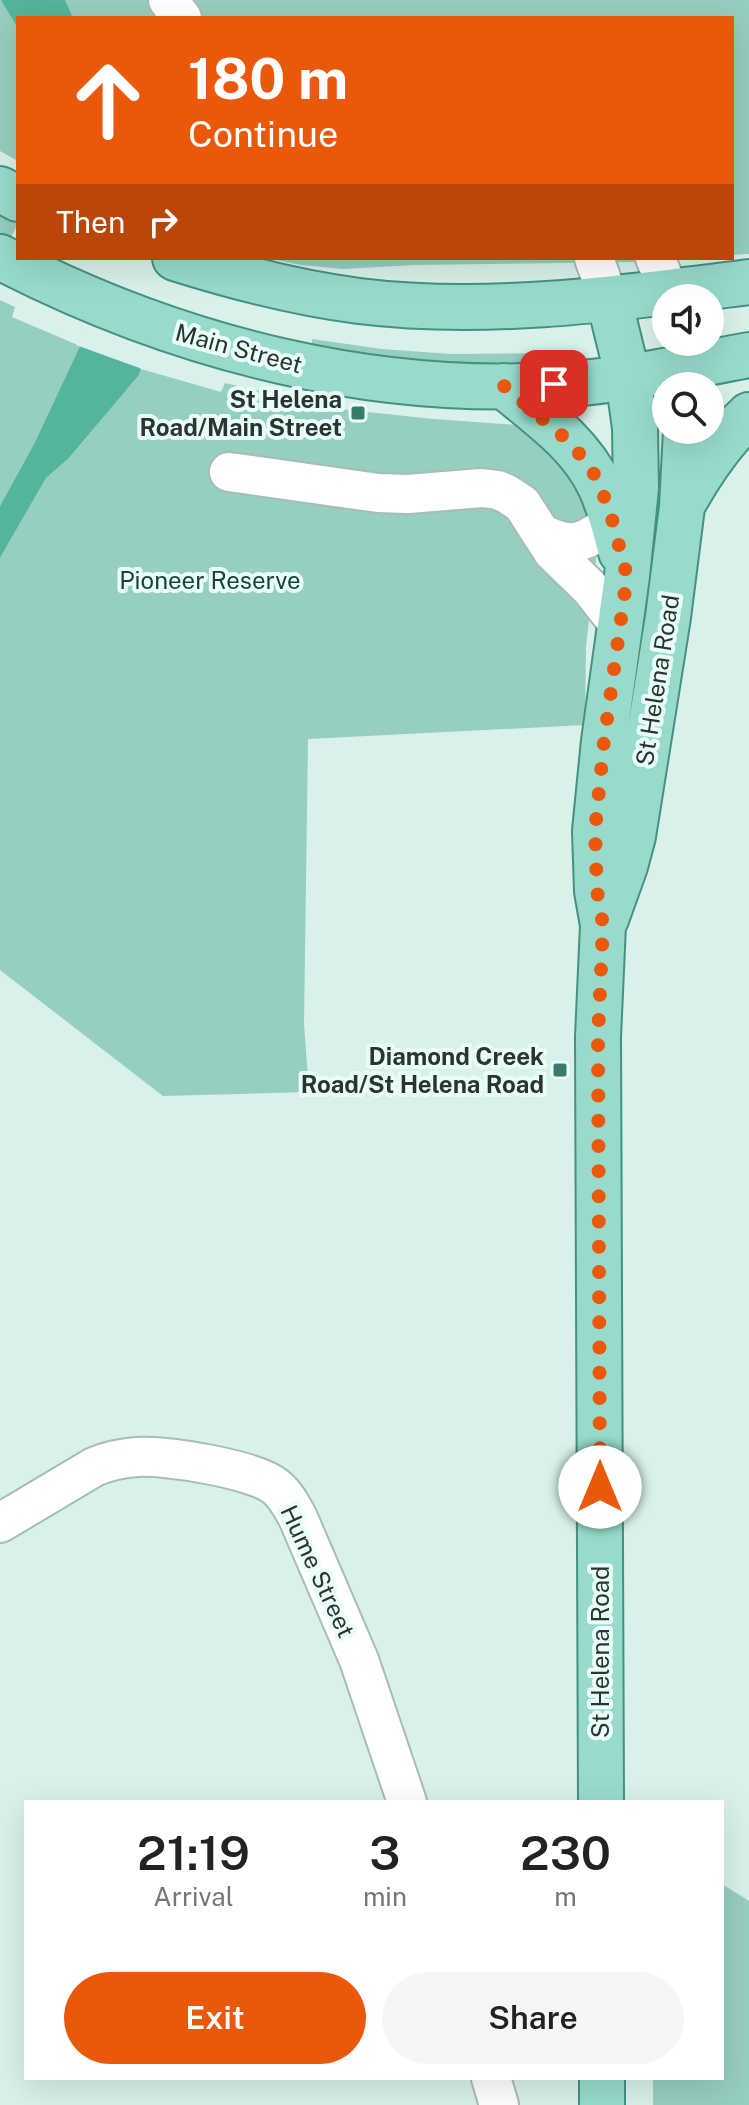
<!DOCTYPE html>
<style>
:root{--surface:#fff;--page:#f6f6f6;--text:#222;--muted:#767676;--accent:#ea580c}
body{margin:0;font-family:"Public Sans",sans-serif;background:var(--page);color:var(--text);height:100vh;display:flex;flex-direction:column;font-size:30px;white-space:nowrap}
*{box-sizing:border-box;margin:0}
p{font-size:26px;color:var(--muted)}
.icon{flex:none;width:44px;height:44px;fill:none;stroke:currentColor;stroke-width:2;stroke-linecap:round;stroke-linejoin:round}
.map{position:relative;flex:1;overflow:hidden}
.panel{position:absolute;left:24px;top:1800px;width:700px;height:280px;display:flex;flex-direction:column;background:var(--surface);border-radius:0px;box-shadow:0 8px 32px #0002}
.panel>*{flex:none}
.banner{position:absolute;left:16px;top:16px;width:718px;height:244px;border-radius:0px;box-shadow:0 8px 32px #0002;background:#ea580c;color:#fff;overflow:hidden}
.buttons{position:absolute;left:652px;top:284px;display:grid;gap:16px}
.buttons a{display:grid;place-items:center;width:72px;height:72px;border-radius:50%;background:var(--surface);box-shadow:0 8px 32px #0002;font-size:40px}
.pin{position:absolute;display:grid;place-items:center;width:68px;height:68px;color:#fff;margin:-34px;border-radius:16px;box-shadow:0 4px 12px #0006}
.me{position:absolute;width:88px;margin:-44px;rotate:0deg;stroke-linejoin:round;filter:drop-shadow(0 0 6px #0008)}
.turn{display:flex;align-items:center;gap:28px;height:168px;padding:0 40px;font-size:36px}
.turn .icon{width:104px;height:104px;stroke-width:2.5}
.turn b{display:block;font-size:56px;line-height:68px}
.then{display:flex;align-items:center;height:76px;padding:0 40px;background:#0003;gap:16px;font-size:30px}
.eta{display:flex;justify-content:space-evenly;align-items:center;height:136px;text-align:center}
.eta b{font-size:48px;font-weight:600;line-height:56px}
.button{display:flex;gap:16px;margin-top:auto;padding:16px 40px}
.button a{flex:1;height:92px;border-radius:48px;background:var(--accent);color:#fff;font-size:32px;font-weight:600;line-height:92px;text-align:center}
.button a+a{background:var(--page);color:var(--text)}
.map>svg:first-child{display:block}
</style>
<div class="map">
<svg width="749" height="2105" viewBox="0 0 749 2105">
<rect width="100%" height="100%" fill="#d9f1ea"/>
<path fill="#96cebf" d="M0 0H749V254L732 255V18H18V161L0 151Z
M0 214 18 223 9 242 0 238Z
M266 258H688L634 262 416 265 342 269 301 265Z
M0 300 15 307 12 317 80 346 34 444 0 506Z
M312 339 382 349 451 354 571 353 574 365 432 366 312 347Z
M141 369 221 392 225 383 306 402 348 410 434 419 518 425 578 472 597 552 586 646 585 725 308 739 304 1024 309 1092 163 1096 0 970V558L46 478 68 459 139 375Z
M722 1884 749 1901V2105H653V2078H722Z"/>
<path fill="#54b49e" d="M1 0H65L73 18H18V28Z
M88 329 141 369 139 375 68 459 46 478 0 558V506L34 444Z"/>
<path fill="#d9f1ea" d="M101 258H156L145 370 76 345 84 327Z"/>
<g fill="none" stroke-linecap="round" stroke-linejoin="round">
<defs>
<path id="minor" d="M168 0 182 18
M594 258 609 300
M655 258 670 292
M229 472 378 493 408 494 482 488 498 490 507 494 522 504 553 552 591 589 620 626
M541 533C572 550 587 542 612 521
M0 1523 94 1467C108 1461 122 1458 137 1457 165 1455 255 1469 276 1487 286 1495 292 1507 298 1518L359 1660 407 1802
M491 2078 499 2105"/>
<path id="major" d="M0 189 18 199
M0 257C178 349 380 401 581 383 637 378 694 365 749 355
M175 258C235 277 297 293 359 301 488 317 622 298 749 282
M504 386C540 416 580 443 600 486 610 507 615 530 621 552
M684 502C702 470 722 440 749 415
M606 919 625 866 633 836 668 617 682 507 686 430
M601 1802 598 1037 603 925 597 891 595 831 604 741 627 576 636 488 635 428 628 377 609 300
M602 2078V2105"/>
</defs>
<use href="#minor" stroke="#a7bdb7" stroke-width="42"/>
<use href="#major" stroke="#459180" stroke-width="48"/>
<use href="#minor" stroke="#fff" stroke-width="38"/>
<use href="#major" stroke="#98dbcc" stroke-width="44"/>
</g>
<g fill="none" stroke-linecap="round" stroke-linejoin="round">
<path stroke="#ea580c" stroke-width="14" stroke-dasharray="0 25.2" d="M554 384 504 386 571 443 593 472 609 508 627 576 604 741 595 831 597 891 603 925 598 1037 600 1487"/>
</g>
<g fill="#387a6b" stroke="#e7fff8" stroke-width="3">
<rect x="350" y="405" width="16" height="16" rx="4"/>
<rect x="552" y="1062" width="16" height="16" rx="4"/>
</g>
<g text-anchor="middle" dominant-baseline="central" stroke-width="8" stroke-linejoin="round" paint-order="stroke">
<g font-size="24" fill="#2b3432" stroke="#e7fff8">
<text transform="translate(239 348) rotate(15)">Main Street</text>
<text transform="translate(657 680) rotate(-81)">St Helena Road</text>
<text transform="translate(318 1571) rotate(65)">Hume Street</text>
<text transform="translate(600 1652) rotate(-90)">St Helena Road</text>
</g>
<g font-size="24" font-weight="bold" fill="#2b3432" stroke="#e7fff8" text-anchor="end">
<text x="342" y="399">St Helena<tspan x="342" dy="28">Road/Main Street</tspan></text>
<text x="544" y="1056">Diamond Creek<tspan x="544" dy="28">Road/St Helena Road</tspan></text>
</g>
<g font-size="24" fill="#184339" stroke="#e7fff8">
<text x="210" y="580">Pioneer Reserve</text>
</g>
</g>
</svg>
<div class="buttons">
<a><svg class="icon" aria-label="sound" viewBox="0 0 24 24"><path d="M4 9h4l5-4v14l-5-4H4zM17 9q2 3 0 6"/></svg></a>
<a><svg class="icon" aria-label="search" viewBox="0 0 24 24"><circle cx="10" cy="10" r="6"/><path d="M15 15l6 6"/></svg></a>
</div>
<div class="pin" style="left:554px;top:384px;background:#d93025"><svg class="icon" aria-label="arrive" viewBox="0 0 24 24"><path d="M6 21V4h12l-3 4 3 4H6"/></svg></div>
<svg class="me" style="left:600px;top:1487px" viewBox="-20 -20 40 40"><circle r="19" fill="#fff"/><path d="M0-13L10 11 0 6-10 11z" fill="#ea580c"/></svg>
<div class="banner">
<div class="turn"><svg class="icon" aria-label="ahead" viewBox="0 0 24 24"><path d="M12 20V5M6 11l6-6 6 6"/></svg><div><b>180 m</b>Continue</div></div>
<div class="then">Then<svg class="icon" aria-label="right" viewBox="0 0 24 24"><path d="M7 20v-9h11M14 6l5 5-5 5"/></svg></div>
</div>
<section class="panel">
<div class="eta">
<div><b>21:19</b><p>Arrival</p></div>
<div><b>3</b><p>min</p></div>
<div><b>230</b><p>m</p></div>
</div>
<div class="button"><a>Exit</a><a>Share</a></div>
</section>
</div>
